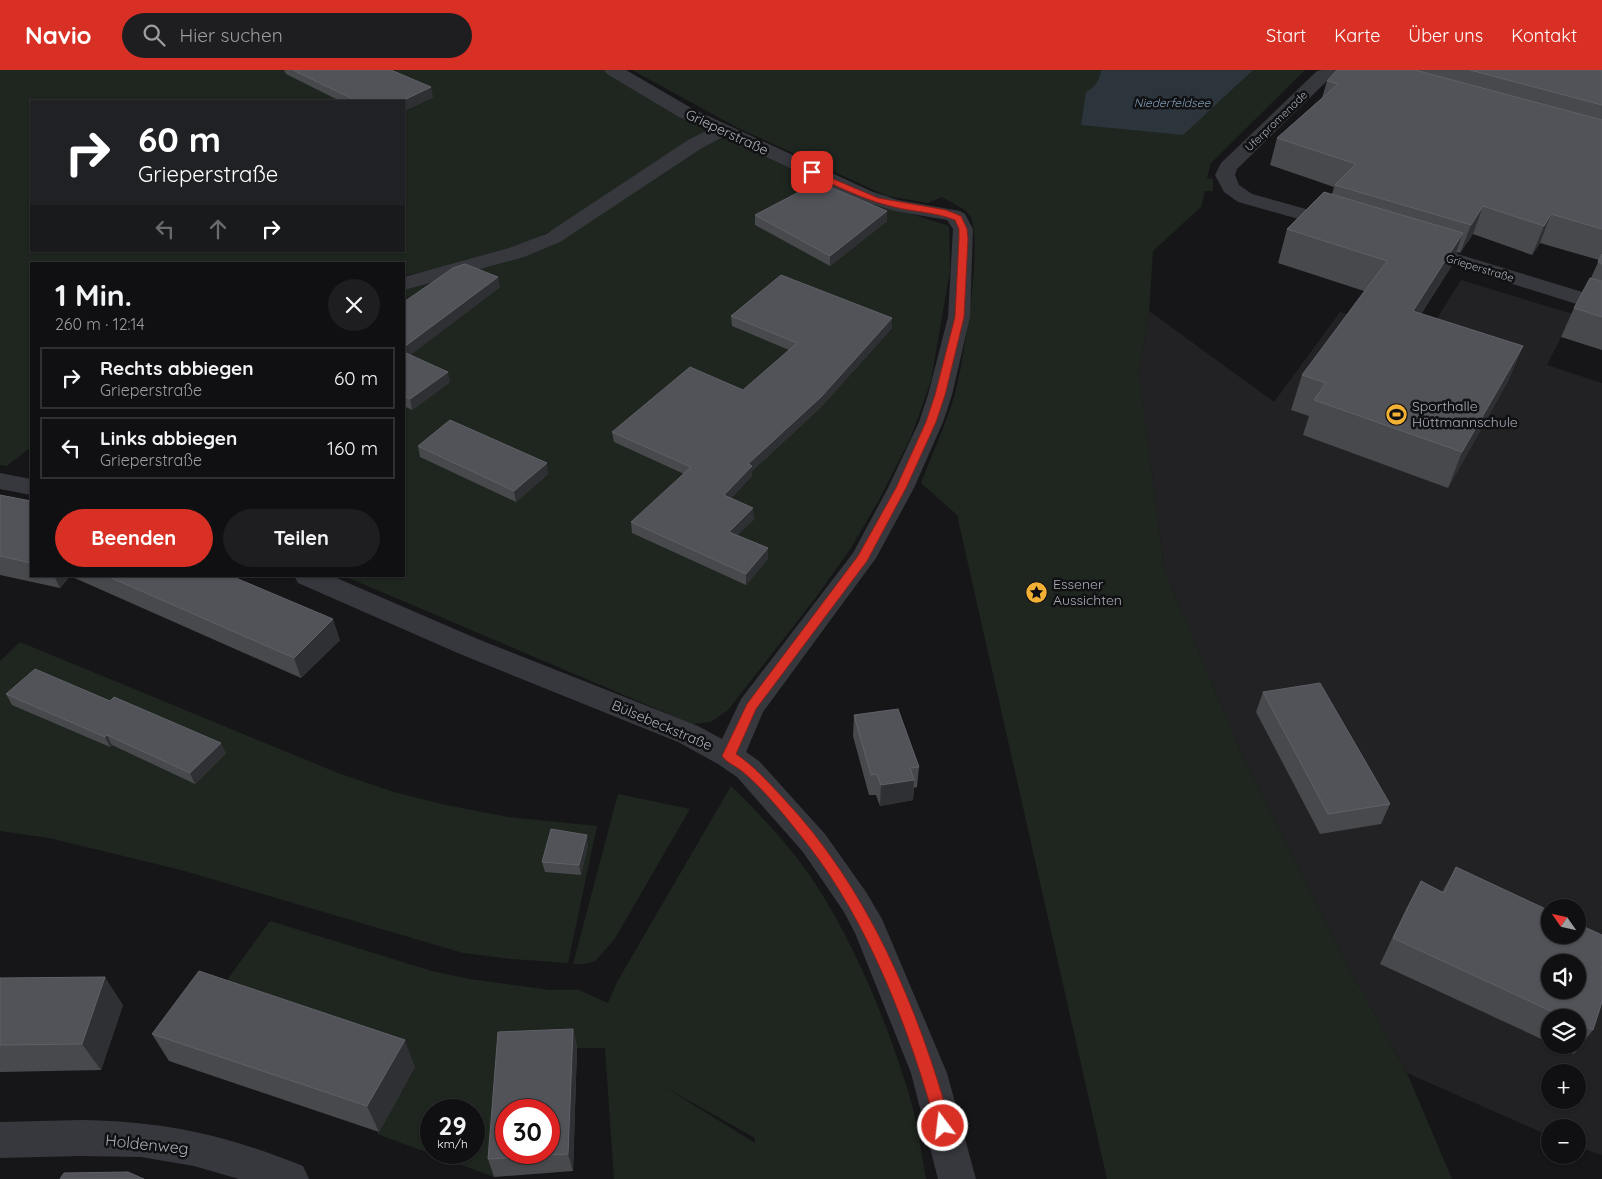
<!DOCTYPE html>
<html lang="de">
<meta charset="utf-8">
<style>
:root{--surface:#101012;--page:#1e1e20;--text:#f1f3f6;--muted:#9c9d9f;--line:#303032;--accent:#d93025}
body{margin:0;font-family:Quicksand,sans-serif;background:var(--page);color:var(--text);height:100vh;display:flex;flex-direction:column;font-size:19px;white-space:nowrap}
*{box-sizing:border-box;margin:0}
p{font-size:16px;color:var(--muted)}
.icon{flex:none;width:28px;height:28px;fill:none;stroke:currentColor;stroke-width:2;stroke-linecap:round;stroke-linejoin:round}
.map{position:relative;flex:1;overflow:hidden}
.drawer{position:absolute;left:30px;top:192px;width:375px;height:315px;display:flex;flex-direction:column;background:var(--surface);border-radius:0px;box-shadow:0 1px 4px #0004,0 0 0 1px var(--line)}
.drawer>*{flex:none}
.banner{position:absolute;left:30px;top:30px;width:375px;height:152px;border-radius:0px;box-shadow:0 1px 4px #0004,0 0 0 1px var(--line);background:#202124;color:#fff;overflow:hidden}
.needle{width:32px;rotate:304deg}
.buttons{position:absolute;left:1541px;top:829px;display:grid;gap:10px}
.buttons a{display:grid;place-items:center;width:45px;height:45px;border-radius:50%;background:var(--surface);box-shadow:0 1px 4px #0004,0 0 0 1px var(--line);font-size:25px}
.speed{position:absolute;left:420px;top:1029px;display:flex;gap:10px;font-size:25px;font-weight:700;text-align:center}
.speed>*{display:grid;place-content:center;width:65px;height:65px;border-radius:50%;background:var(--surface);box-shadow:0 1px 4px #0004,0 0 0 1px var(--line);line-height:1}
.speed small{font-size:12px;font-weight:400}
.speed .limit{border:8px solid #d22;background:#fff;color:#111}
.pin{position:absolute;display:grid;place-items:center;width:42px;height:42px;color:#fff;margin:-21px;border-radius:10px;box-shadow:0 2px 8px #0006}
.me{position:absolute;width:55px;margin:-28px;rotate:345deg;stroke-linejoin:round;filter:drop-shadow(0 0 4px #0008)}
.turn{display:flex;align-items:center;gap:18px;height:105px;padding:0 25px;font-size:22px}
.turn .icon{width:65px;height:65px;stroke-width:2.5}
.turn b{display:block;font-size:35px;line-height:42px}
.lanes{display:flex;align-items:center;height:48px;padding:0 25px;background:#0003;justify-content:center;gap:25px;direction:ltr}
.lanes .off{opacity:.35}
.round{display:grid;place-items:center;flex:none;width:52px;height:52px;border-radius:26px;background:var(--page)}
.head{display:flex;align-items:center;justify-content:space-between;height:85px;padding:0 25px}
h1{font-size:30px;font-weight:700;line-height:38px}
.action{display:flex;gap:10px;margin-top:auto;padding:10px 25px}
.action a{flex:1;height:58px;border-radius:30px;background:var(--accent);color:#fff;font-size:20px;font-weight:700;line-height:58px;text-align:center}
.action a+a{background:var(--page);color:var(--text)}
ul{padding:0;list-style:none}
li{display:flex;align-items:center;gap:15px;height:62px;margin:0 10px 8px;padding:0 15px;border:2px solid var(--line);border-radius:0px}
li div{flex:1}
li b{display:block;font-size:19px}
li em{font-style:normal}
header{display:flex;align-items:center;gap:30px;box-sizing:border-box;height:70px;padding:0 25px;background:var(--accent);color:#fff}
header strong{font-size:24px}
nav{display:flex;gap:28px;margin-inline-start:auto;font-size:18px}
.search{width:350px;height:45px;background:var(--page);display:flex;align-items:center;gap:12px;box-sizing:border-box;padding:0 18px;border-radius:28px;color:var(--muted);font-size:19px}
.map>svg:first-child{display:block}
</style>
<header>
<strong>Navio</strong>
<div class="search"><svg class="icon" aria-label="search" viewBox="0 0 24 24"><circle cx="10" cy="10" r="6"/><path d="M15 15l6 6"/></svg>Hier suchen</div>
<nav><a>Start</a><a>Karte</a><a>Über uns</a><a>Kontakt</a></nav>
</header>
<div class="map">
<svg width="1602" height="1109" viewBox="0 0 1602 1109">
<rect width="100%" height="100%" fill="#161618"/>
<path fill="#222225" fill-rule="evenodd" d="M1461 210 1573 244 1547 295 1602 313V1085L1578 1077V1058H1550V1066L1407 1003 1347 894 1241 682 1164 499 1139 302 1149 241 1274 332 1340 242 1424 269ZM1550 838H1578V865H1550ZM1550 892H1578V920H1550ZM1550 948H1578V975H1550ZM1550 1002H1578V1030H1550Z"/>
<path fill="#1e261f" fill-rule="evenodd" d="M0 0H607L706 58 704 62 556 158 511 181 404 206V194H31V377L7 396 0 395ZM31 31H404V181H31Z
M632 0H1305L1211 93 1207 108 1213 109V121H1205L1201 137 1153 181 1149 241 1139 302 1164 499 1241 682 1347 894 1407 1003 1452 1109H1107L957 445 921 413C932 384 946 354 955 324 963 296 984 167 970 146 965 138 950 132 942 127L928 133 887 126 738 58Z
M719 68 740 72 908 143 949 156 950 200 931 311 911 367 879 430 851 478 817 526 728 640 711 652 692 654 344 506H404V217L434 206 508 188 691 80Z
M20 572 338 703 394 722 446 735 508 747 597 756 568 893 512 889 463 883 181 800 49 768 0 761V591Z
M731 716C768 752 804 791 829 836 863 894 889 959 909 1024 917 1051 921 1081 926 1109H614L605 978H577L504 981 494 1107 377 1064 415 998 214 928 270 851 432 901 470 909 550 920H579L608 933 617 912ZM663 1016 755 1068V1073ZM431 1040H474V1082H431Z
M618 724 690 739 614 870 595 891 585 894H573Z"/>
<path fill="#2c353c" d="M1101 0H1253L1183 65 1081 55 1086 22C1095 17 1100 10 1101 0Z"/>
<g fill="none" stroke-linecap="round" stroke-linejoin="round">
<path fill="#37383d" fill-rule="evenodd" d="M604 0H626L693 39 873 122 898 130 960 141 965 144 973 159 970 247 952 325 943 352 914 418 876 488 763 642 746 682 759 691 825 764 866 822 882 849 947 1003 976 1109H938L911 1003 855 863 844 842 803 782 737 707 718 694 678 672 460 584 298 513 294 506H332L480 570 698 656 722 669 741 629 853 483 888 418 919 352 928 325 948 247 953 159 947 150 895 141 859 130 723 67 702 78 560 172 524 187 404 220V207L509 178 546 164 688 70 708 60 679 47 607 4Z
M1322 0H1353L1377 6 1380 10 1377 14C1363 17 1345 8 1329 9L1237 99 1235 105 1239 115 1252 124 1345 150 1348 154 1345 158 1338 160 1238 132 1224 122 1215 105 1221 93 1317 1Z
M1418 172 1602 228V242L1411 182 1408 178 1411 174Z
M0 403 31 409V425L0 419Z
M80 1050C164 1051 226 1065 303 1096L309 1109H239L194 1096 141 1087 80 1086 0 1088V1052Z"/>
</g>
<path fill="#47494d" d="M284 0H391L433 27 404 41V31H340L286 4Z
M1337 0H1602V280L1561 267 1574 238 1591 208 1599 190 1540 173 1532 185 1473 164 1460 183 1457 182 1451 197 1421 244 1523 276 1508 311 1448 418 1303 365 1309 346 1291 340 1302 305 1364 221 1278 193 1287 159 1332 124 1334 117 1270 95 1277 68 1322 28 1327 11Z
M755 145 887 151 830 196 755 155Z
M500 217 410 285 450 312 412 340 404 336V232Z
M731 246 892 258 821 337 752 401V406L731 428 754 449 737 465 768 478V489L746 515 632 463 631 452 684 404 614 372 612 362 743 320 789 280 732 256Z
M418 376 548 404 516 432 420 387Z
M0 425 31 431V506H231L340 570 301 608 70 506 60 518 0 505Z
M1263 622 1390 734 1381 754 1320 764 1256 642Z
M6 624 226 683 195 714 112 675 110 677 12 635Z
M854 645 919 697 917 717 914 718 913 730 880 736 876 725H869L853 666Z
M588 775 581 805 545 802 542 792Z
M1456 797 1601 897 1593 960 1574 984 1554 975H1578V948H1550V973L1380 894 1407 837 1421 811 1442 822Z
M0 908 123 935 101 1000 0 1002Z
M573 959 577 978 573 1101 494 1107 488 1089Z
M152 964 415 997 379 1062 169 991Z"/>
<path fill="#2f3033" d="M431 17 433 27 404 41V31H402Z
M1483 136 1473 164 1460 183 1471 155Z
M887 141V151L830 196V186Z
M1551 144 1540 173 1532 185 1544 156Z
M1463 163 1451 197 1400 276 1413 241Z
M498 207 500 217 404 290V277Z
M892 248V258L821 337 752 401V406L724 435V425L748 394Z
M1523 276 1508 311 1448 418 1462 382Z
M448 302 450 312 412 340 410 329Z
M547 393 548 404 516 432 514 421Z
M753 438 754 449 730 473 729 462Z
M768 478V489L746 515V504Z
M54 506H70L60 518Z
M333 549 340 570 301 608 294 588Z
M107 665 112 675 110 677 105 667Z
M221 673 226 683 195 714 190 703Z
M914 710 913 730 880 736 881 715Z
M587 765 588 775 581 805 579 795Z
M105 907 123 935 101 1000 82 974Z
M573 959 577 978 573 1101 568 1084Z
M405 970 415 997 379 1062 367 1036Z"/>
<path fill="#525359" stroke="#5f6168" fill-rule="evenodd" d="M293 0H391L431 17 402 31H357Z
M1337 0H1415L1602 50V159L1551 144 1544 156 1483 136 1471 155 1335 115 1356 94 1277 68 1338 14 1327 11Z
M1470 0H1602V35Z
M818 112 887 141 830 186 755 145Z
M1324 122 1463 163 1413 241 1523 276 1462 382 1314 330 1326 313 1302 305 1387 191 1287 159Z
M1602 184V194L1598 192Z
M465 194 498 207 404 277V232L453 198Z
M781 205 892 248 821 327 748 394 752 396 724 425 753 438 729 462 768 478 746 504 631 452 691 397 612 362 690 297 743 320 797 273 731 246Z
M1590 208 1602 211V247L1574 238Z
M406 283 448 302 410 329 404 326V284Z
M450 350 547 393 514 421 418 376Z
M0 425 31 431V493L0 486Z
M107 506H231L333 549 294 588Z
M35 599 110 631 114 627 221 673 190 703 107 665 105 667 6 624Z
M1320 613 1390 734 1328 744 1263 622Z
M898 639 919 697 910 698 914 710 881 715 877 704 871 705 854 645Z
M551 759 587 765 579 795 542 792Z
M1456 797 1550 841V865H1578V854L1602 865V895L1601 897H1602V932L1593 960 1578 953V948H1566L1393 868 1421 811 1444 823ZM1550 892H1578V920H1550Z
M199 901 405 970 367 1036 152 964Z
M105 907 82 974 0 975V908Z
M573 959 568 1084 488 1089 498 962ZM506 1040H549V1082H506Z
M128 1102 144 1109H60L64 1103Z"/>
<path fill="#d93025" stroke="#8d1f18" d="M812 100 878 128 946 140 961 146 967 159 968 169 964 247 945 325 936 352 906 418 867 491 756 639 736 684C754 696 768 712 783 728 868 818 918 937 951 1056L948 1061 943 1063 938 1061 936 1056C910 961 869 853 808 775 790 752 765 720 743 702 736 696 727 693 722 686L747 634 858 486 896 418 926 352 935 325 955 247 959 169V159L955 150C935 142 914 142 894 137 864 130 837 116 810 104L808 102Z"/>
<defs>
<symbol id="stadium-disc" viewBox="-11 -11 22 22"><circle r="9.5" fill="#f2b134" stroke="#111113"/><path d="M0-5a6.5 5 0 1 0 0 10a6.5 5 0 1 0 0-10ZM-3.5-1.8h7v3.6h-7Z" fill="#111"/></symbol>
<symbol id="sight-disc" viewBox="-11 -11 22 22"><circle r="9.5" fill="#f2b134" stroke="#111113"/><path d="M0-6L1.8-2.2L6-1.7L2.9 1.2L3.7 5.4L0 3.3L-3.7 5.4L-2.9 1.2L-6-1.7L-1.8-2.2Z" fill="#111"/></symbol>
</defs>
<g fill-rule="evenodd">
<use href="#stadium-disc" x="1384" y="332" width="25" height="25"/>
<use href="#sight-disc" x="1024" y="510" width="25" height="25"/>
</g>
<g text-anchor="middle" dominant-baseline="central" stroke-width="5" stroke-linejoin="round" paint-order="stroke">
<g font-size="11" fill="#a8adb8" stroke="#111113">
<text transform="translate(1276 51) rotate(-44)">Uferpromenade</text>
<text transform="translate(1480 198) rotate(17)">Grieperstraße</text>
</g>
<g font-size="12" font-style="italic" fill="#7f9bb3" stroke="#111113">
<text x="1172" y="32">Niederfeldsee</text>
</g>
<g font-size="14" fill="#a8adb8" stroke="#111113">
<text transform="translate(727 62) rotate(25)">Grieperstraße</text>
<text transform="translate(662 655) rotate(23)">Bülsebeckstraße</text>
</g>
<g font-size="14" fill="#a8adb8" stroke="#111113" text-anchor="start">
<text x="1412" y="336">Sporthalle<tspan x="1412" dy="16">Hüttmannschule</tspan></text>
<text x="1053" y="514">Essener<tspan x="1053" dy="16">Aussichten</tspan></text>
</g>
<g font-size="16" fill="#a8adb8" stroke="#111113">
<text transform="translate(147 1074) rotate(6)">Holdenweg</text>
</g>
</g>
</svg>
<div class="buttons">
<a><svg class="needle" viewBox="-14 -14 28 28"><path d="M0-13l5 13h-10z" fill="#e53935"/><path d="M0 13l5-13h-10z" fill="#9c9d9f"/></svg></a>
<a><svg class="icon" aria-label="sound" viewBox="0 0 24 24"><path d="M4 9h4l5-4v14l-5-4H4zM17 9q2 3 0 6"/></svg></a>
<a><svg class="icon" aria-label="layers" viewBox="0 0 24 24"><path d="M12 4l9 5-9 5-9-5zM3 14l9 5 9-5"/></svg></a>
<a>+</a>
<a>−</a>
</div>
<div class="speed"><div>29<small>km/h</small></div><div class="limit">30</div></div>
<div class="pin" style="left:812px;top:102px;background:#d93025"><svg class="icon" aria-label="arrive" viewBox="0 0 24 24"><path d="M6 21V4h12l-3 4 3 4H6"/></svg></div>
<svg class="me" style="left:943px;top:1056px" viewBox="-20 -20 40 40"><circle r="17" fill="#d93025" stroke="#fff" stroke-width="3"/><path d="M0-11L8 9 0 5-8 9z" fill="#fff"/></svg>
<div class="banner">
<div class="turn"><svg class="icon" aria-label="right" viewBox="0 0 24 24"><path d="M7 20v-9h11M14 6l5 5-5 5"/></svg><div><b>60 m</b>Grieperstraße</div></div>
<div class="lanes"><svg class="icon off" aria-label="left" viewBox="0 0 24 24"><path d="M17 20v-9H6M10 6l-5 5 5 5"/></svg><svg class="icon off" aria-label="ahead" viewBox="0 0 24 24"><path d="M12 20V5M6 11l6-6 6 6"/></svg><svg class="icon" aria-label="right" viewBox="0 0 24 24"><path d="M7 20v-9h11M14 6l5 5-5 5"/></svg></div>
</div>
<section class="drawer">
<div class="head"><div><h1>1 Min.</h1><p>260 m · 12:14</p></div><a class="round"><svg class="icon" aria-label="close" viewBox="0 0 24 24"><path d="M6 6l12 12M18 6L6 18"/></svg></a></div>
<ul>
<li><svg class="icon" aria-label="right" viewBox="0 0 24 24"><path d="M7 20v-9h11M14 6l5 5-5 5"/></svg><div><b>Rechts abbiegen</b><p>Grieperstraße</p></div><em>60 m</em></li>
<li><svg class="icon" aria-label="left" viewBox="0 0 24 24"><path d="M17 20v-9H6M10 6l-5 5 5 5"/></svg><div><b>Links abbiegen</b><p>Grieperstraße</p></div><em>160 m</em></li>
</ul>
<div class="action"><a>Beenden</a><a>Teilen</a></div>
</section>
</div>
